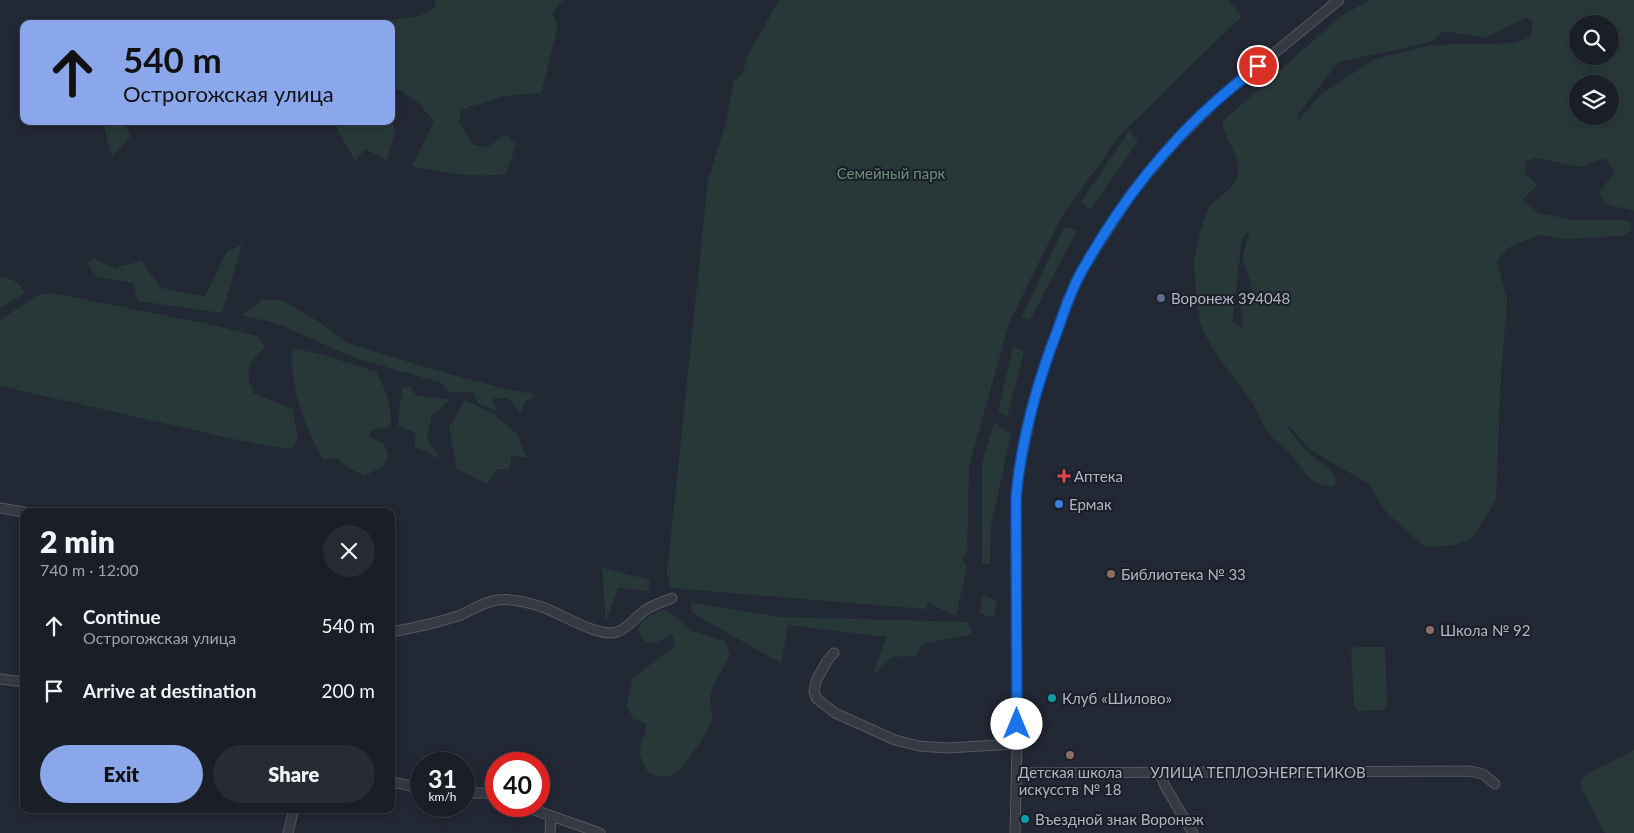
<!DOCTYPE html>
<meta charset="utf-8">
<style>
:root{--surface:#1a1e27;--page:#272b33;--text:#f1f3f6;--muted:#9fa2a7;--line:#383c44;--accent:#8ba7eb}
body{margin:0;font-family:Lato,sans-serif;background:var(--page);color:var(--text);height:100vh;display:flex;flex-direction:column;font-size:19px;white-space:nowrap}
*{box-sizing:border-box;margin:0}
p{font-size:16px;color:var(--muted)}
.icon{flex:none;width:28px;height:28px;fill:none;stroke:currentColor;stroke-width:2;stroke-linecap:round;stroke-linejoin:round}
.map{position:relative;flex:1;overflow:hidden}
.details{position:absolute;left:20px;top:508px;width:375px;height:305px;display:flex;flex-direction:column;background:var(--surface);border-radius:10px;box-shadow:0 2px 12px #0003,0 0 0 1px var(--line)}
.details>*{flex:none}
.guide{position:absolute;left:20px;top:20px;width:375px;height:105px;border-radius:10px;box-shadow:0 2px 12px #0003,0 0 0 1px var(--line);background:#8ba7eb;color:#111;overflow:hidden}
.buttons{position:absolute;left:1569px;top:15px;display:grid;gap:10px}
.buttons a{display:grid;place-items:center;width:50px;height:50px;border-radius:50%;background:var(--surface);box-shadow:0 2px 12px #0003,0 0 0 1px var(--line);font-size:25px}
.speed{position:absolute;left:410px;top:752px;display:flex;gap:10px;font-size:25px;font-weight:700;text-align:center}
.speed>*{display:grid;place-content:center;width:65px;height:65px;border-radius:50%;background:var(--surface);box-shadow:0 2px 12px #0003,0 0 0 1px var(--line);line-height:1}
.speed small{font-size:12px;font-weight:400}
.speed .limit{border:8px solid #d22;background:#fff;color:#111}
.pin{position:absolute;display:grid;place-items:center;width:42px;height:42px;color:#fff;margin:-21px;border:2px solid #fff;border-radius:50%;box-shadow:0 1px 5px #0007}
.me{position:absolute;width:55px;margin:-28px;rotate:0deg;stroke-linejoin:round;filter:drop-shadow(0 0 4px #0008)}
.turn{display:flex;align-items:center;gap:18px;height:105px;padding:0 20px;font-size:22px}
.turn .icon{width:65px;height:65px;stroke-width:2.5}
.turn b{display:block;font-size:35px;line-height:42px}
.round{display:grid;place-items:center;flex:none;width:52px;height:52px;border-radius:26px;background:var(--page)}
.overview{display:flex;align-items:center;justify-content:space-between;height:85px;padding:0 20px}
h1{font-size:30px;font-weight:800;line-height:38px}
.primary-button{display:flex;gap:10px;margin-top:auto;padding:10px 20px}
.primary-button a{flex:1;height:58px;border-radius:30px;background:var(--accent);color:#111;font-size:20px;font-weight:800;line-height:58px;text-align:center}
.primary-button a+a{background:var(--page);color:var(--text)}
ul{padding:0;list-style:none}
li{display:flex;align-items:center;gap:15px;height:65px;padding:0 20px}
li div{flex:1}
li b{display:block;font-size:19px}
li em{font-style:normal}
.map>svg:first-child{display:block}
</style>
<div class="map">
<svg width="1634" height="833" viewBox="0 0 1634 833">
<rect width="100%" height="100%" fill="#222834"/>
<path fill="#283839" fill-rule="evenodd" d="M434 0H563L552 13 558 26 541 93 504 96 461 110 459 121 472 144 486 148 506 134 516 145 506 174C475 178 442 173 412 166L434 122 419 103 397 89 391 96V24H384L387 20 420 16 436 6Z
M779 0H1228L1242 16 1120 135 1061 218 1009 323 969 467 967 553 962 559 967 566 956 616 929 603 925 609 671 588 667 574 708 180 726 122 734 79 742 75 748 55Z
M1370 0H1634V211L1606 204 1599 193 1615 171 1604 158 1582 167 1537 158 1526 161 1525 174 1537 185 1522 200 1539 213 1573 220H1624L1631 222V231L1621 236 1566 239 1538 235 1508 248 1497 261 1507 300 1500 390 1496 500 1473 538 1454 545 1425 547 1386 512 1369 484 1312 451 1287 424C1290 433 1300 445 1308 452 1318 462 1334 467 1336 483L1331 487C1308 484 1302 467 1289 452 1283 446 1275 441 1269 434 1262 425 1259 414 1253 404 1235 378 1213 355 1201 325 1198 319 1194 269 1194 261 1196 249 1203 221 1208 210 1216 196 1236 190 1238 172 1239 154 1225 139 1222 122L1341 16ZM1526 18 1533 21 1531 37 1514 43 1432 45 1375 59 1323 93 1298 120 1297 116 1338 62 1431 42 1444 31 1485 38ZM1578 24H1610V56H1578ZM1578 84H1610V116H1578ZM1250 230 1242 259 1250 281 1253 293 1241 305 1242 327 1232 323 1242 238Z
M391 114 395 132 387 160 365 149 355 161 333 121H391Z
M111 121H122L131 136 112 157 104 127Z
M1129 131 1138 141 1091 209 1081 202Z
M1064 227 1077 230 1030 320 1021 318Z
M242 245 222 313 138 301 133 283 97 277 87 263 95 259 114 268 141 261 161 288 205 296 227 251Z
M0 276C11 279 20 281 25 293L0 308Z
M53 293 213 325 257 336 265 347C247 364 245 370 253 393L293 409 298 440 292 449 256 444 0 386V320L38 295Z
M263 299 284 301 319 322 347 343 425 367 498 387 536 395 525 402 521 413 508 398 492 399 497 411 478 403 473 392H450L442 383 355 358 281 325 242 315Z
M1013 346 1024 352 1007 417 998 412Z
M293 348 324 355 376 372C387 391 391 404 391 427L371 430 369 437 384 444 389 457 382 467 364 476 348 467 336 458 323 459C305 428 288 384 293 348Z
M410 386 416 395 450 400 432 415 427 438 440 459 414 446 416 433 398 426 402 388Z
M465 400 495 415 517 434 527 458 512 455 509 469H496L487 484 457 469 449 427Z
M994 423 1011 434 991 526 990 564H982V462Z
M602 568 650 580 648 591 618 588 606 622Z
M982 594 996 601 995 617 980 614Z
M691 603 782 617 968 622 972 634 922 644 916 656 892 657 872 675 887 637 788 625 781 663 692 613Z
M661 610 668 611 692 631 721 640 726 643 730 655C725 666 714 682 711 693 708 702 713 711 712 720 711 728 685 765 679 771 673 776 664 778 657 776 648 774 643 766 641 757 637 745 647 735 646 724L633 718 627 706 632 678 674 647 675 641 671 635 652 644 645 642 638 630C641 619 651 615 661 610Z
M1355 647H1383L1385 648 1387 706 1384 710 1358 711 1354 706 1351 651Z
M1634 750V833H1605L1582 789 1581 779 1588 773Z"/>
<g fill="none" stroke-linecap="round" stroke-linejoin="round">
<defs>
<path id="minor" d="M0 508 24 512
M391 632C414 628 436 623 458 616 471 611 483 602 497 600 512 598 527 602 542 607 560 613 598 638 617 632 627 629 635 618 644 611 652 605 663 602 672 598
M834 653 827 661 816 681 814 691 816 698 835 713 895 740 919 746 946 748 1017 744
M0 679 24 682
M1159 772 1166 788 1193 833
M1017 773 1470 771 1483 774 1495 784
M391 782 421 788
M464 793H486L496 797
M523 806 600 833
M288 833 294 809
M550 833 551 816
M1015 833 1017 744 1016 498 1019 469 1034 400 1043 371 1068 300 1082 270 1098 245 1131 194 1172 145 1217 100 1339 0"/>
</defs>
<use href="#minor" stroke="#535863" stroke-width="11"/>
<use href="#minor" stroke="#353a45" stroke-width="9"/>
</g>
<g fill="none" stroke-linecap="round" stroke-linejoin="round">
<defs>
<path id="route" d="M1017 724 1016 498C1021 440 1037 383 1058 329 1065 308 1072 288 1083 269 1108 225 1137 183 1171 146 1197 116 1227 91 1258 66"/>
</defs>
<use href="#route" stroke="#114b97" stroke-width="12"/>
<use href="#route" stroke="#1a73e8" stroke-width="9"/>
</g>
<circle fill="#5c6f8a" stroke="#1b1f29" stroke-width="2" cx="1161" cy="298" r="5"/>
<path fill="#e0444e" stroke="#1b1f29" stroke-width="2" d="M1061.5 468.5h5v5h5v5h-5v5h-5v-5h-5v-5h5z"/>
<circle fill="#3f7fe0" stroke="#1b1f29" stroke-width="2" cx="1059" cy="504" r="5"/>
<g fill="#8d6e63" stroke="#1b1f29" stroke-width="2">
<circle cx="1111" cy="574" r="5"/>
<circle cx="1430" cy="630" r="5"/>
<circle cx="1070" cy="755" r="5"/>
</g>
<g fill="#0f9aa8" stroke="#1b1f29" stroke-width="2">
<circle cx="1052" cy="698" r="5"/>
<circle cx="1025" cy="819" r="5"/>
</g>
<g text-anchor="middle" dominant-baseline="central" stroke-width="4" stroke-linejoin="round" paint-order="stroke">
<g font-size="15" fill="#6a8f76" stroke="#1b1f29">
<text x="891" y="173">Семейный парк</text>
</g>
<g font-size="15" fill="#afb5c2" stroke="#1b1f29" text-anchor="start">
<text x="1171" y="298">Воронеж 394048</text>
<text x="1074" y="476">Аптека</text>
<text x="1069" y="504">Ермак</text>
<text x="1121" y="574">Библиотека № 33</text>
<text x="1440" y="630">Школа № 92</text>
<text x="1062" y="698">Клуб «Шилово»</text>
<text x="1070" y="772" text-anchor="middle">Детская школа<tspan x="1070" dy="17">искусств № 18</tspan></text>
<text x="1035" y="819">Въездной знак Воронеж</text>
</g>
<g font-size="15" fill="#afb5c2" stroke="#1b1f29">
<text x="1258" y="772">УЛИЦА ТЕПЛОЭНЕРГЕТИКОВ</text>
</g>
</g>
</svg>
<div class="buttons">
<a><svg class="icon" aria-label="search" viewBox="0 0 24 24"><circle cx="10" cy="10" r="6"/><path d="M15 15l6 6"/></svg></a>
<a><svg class="icon" aria-label="layers" viewBox="0 0 24 24"><path d="M12 4l9 5-9 5-9-5zM3 14l9 5 9-5"/></svg></a>
</div>
<div class="speed"><div>31<small>km/h</small></div><div class="limit">40</div></div>
<div class="pin" style="left:1258px;top:66px;background:#d93025"><svg class="icon" aria-label="arrive" viewBox="0 0 24 24"><path d="M6 21V4h12l-3 4 3 4H6"/></svg></div>
<svg class="me" style="left:1017px;top:724px" viewBox="-20 -20 40 40"><circle r="19" fill="#fff"/><path d="M0-13L10 11 0 6-10 11z" fill="#1a73e8"/></svg>
<div class="guide">
<div class="turn"><svg class="icon" aria-label="ahead" viewBox="0 0 24 24"><path d="M12 20V5M6 11l6-6 6 6"/></svg><div><b>540 m</b>Острогожская улица</div></div>
</div>
<section class="details">
<div class="overview"><div><h1>2 min</h1><p>740 m · 12:00</p></div><a class="round"><svg class="icon" aria-label="close" viewBox="0 0 24 24"><path d="M6 6l12 12M18 6L6 18"/></svg></a></div>
<ul>
<li><svg class="icon" aria-label="ahead" viewBox="0 0 24 24"><path d="M12 20V5M6 11l6-6 6 6"/></svg><div><b>Continue</b><p>Острогожская улица</p></div><em>540 m</em></li>
<li><svg class="icon" aria-label="arrive" viewBox="0 0 24 24"><path d="M6 21V4h12l-3 4 3 4H6"/></svg><div><b>Arrive at destination</b></div><em>200 m</em></li>
</ul>
<div class="primary-button"><a>Exit</a><a>Share</a></div>
</section>
</div>
